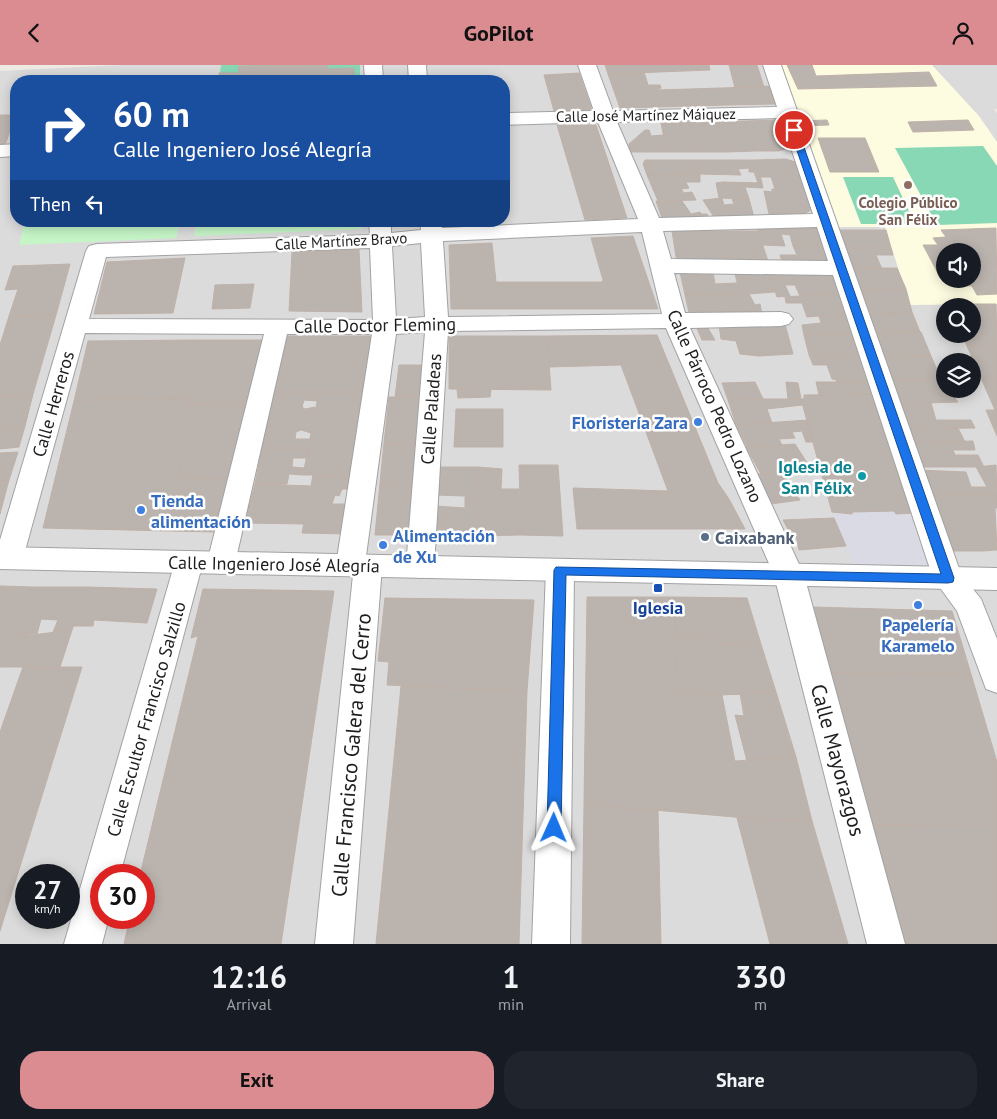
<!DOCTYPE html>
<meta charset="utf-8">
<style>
:root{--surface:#171b24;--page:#20242c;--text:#f1f3f6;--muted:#9ea1a6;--accent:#da8c91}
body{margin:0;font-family:"PT Sans",sans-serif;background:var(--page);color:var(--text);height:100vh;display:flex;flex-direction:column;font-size:19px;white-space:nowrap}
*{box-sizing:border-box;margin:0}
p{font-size:16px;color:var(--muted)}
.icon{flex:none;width:28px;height:28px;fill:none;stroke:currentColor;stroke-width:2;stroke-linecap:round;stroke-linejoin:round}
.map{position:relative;height:879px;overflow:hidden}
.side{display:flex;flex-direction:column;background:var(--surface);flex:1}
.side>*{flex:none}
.guide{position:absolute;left:10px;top:10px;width:500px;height:152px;border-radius:20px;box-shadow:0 2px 12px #0003;background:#1a4fa0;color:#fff;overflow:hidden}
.tools{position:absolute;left:936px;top:178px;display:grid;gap:10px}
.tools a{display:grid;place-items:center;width:45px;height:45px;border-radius:50%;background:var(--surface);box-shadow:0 2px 12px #0003;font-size:25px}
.speed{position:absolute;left:15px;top:799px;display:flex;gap:10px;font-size:25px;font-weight:700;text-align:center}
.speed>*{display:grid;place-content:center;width:65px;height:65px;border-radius:50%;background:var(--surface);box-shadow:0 2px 12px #0003;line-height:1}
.speed small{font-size:12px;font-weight:400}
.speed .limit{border:8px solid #d22;background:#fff;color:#111}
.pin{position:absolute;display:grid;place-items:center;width:42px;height:42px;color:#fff;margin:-21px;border:2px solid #fff;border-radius:50%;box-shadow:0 1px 5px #0007}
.me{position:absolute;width:55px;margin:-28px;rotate:1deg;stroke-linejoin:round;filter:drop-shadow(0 0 4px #0008)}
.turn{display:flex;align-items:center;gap:18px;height:105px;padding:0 20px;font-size:22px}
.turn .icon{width:65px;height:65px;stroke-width:2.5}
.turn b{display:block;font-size:35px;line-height:42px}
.then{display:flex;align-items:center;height:48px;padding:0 20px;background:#0003;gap:10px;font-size:19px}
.eta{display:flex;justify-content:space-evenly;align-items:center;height:85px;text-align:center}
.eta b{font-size:30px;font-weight:800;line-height:35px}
.primary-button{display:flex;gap:10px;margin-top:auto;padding:10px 20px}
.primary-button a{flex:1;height:58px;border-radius:20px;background:var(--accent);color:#111;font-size:20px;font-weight:800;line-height:58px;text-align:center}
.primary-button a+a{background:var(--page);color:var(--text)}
header{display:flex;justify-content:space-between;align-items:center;height:65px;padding:0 20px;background:var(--accent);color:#111;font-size:22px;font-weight:800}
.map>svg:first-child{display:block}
</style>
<header><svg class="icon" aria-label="back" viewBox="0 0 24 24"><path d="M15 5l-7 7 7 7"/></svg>GoPilot<svg class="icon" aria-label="person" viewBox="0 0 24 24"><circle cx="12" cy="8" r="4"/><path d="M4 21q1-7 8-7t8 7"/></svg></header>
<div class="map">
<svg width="997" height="879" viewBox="0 0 997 879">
<rect width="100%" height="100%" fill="#eeebe5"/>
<path fill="#dcdbdb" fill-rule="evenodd" d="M122 0H997V44H994L997 48V879H0V6ZM16 16H504V156H16ZM945 186H972V214H945ZM945 241H972V269H945ZM945 296H972V324H945ZM26 810H69V852H26ZM101 810H144V852H101Z"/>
<path fill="#fdfbe0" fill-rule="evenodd" d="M778 0H932L979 51 997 77V239L910 240 885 162H835ZM945 186H972V214H945Z"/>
<path fill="#c5f5c7" d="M25 156H180L176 173 19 180Z
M197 156H361L362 164 194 171Z"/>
<path fill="#88d8b6" d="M221 0H360V16H219Z
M983 81 997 101V158L937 160 895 83Z
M843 112H893L915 159H861Z"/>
<path fill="#d9dae4" d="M894 446 897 449 926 448 948 513 859 512 832 447 852 449V447Z"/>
<path fill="#bbb4ae" stroke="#bfb1a8" d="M328 0V4L354 3V16H219V8H239L238 1Z
M605 0H709L710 5 608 9Z
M729 0H757L764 22 735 23Z
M787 0H812L816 11 929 7 937 21 798 24Z
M644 7 648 20H660L661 23 656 25 722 23 728 40 620 43 608 9Z
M579 8 592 45 554 46 544 10Z
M770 21 776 39 728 40 722 23Z
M0 50H16L5 80H0Z
M781 55 790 82 779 86H755L744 56Z
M827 55 829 60 799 61 797 56Z
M968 55 974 65 913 67 908 57Z
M744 56 755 86 726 87 717 57Z
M689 57H717L726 87H698Z
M689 57 698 87H667L661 58Z
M557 60H596L627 153 585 155Z
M645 65H649L651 71 664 70 667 87H630L629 79Z
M818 73H865L879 107H830Z
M786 94 795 97 811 145 802 150 769 149 764 126 772 127V124H775L771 112H761L756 95Z
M645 95H698L700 109 647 110 643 99Z
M698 95H756L762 118H758L754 107H749V103L738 104 741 110 700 109Z
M681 109 689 123 681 124 684 128 692 127 696 135 658 136 647 110Z
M681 109H700V117H685Z
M723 117 762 118 763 123 745 122 749 134 719 133 716 118Z
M722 133 724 140 734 139 732 134H749L754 152H714L703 135Z
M656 136H682L691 149 700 147 701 149H707L708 152 662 153Z
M448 156H490V159L449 161Z
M757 162 818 163 825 180 793 181 790 170 781 169 785 181 763 180Z
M996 163 997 229 977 230 972 221 957 220 954 214H972V186H945V212H940L923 180H938L933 173 946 172 941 165Z
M837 165H886L891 183H843Z
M672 166H722L732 199 677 198Z
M722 166H758L769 199H732Z
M633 171 658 244H451L449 180 492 178 496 217H602L603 215 591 173Z
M825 180 831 199 783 200 780 190H797L793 181Z
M843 183H891L893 190H876L882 204 851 203Z
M359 184 362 247 289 246 292 187Z
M185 193 173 248 94 249 107 197Z
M70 199 56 250 9 251 18 224 5 225 13 201Z
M851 203H897L906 224 858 225Z
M680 207H713L715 219 737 218 740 229 685 230Z
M834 208 841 228 800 231 795 220H785L790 231 777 232 770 209Z
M735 209H770L775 227 749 229 755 240 760 239 762 249H749L741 229H740Z
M254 219 250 243 212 244 215 220Z
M906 224 912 247 871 249 860 225Z
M841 228 849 248 819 251 807 252 802 238H786L785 232Z
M741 229 749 249 690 252 685 230Z
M950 239H996L997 282 967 281 962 269H972V241H950Z
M912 247 920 267 872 268 865 249Z
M849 248 856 269 804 270 802 260 821 258 819 251Z
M56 250 33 329 0 331V280L9 251Z
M785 259 793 289 759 291 756 272 739 271 737 260Z
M706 260 715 275H702L696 261Z
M719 260H737L739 271 756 272 759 291 740 289 736 276 721 274Z
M921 267 931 291 880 290 872 268Z
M856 269 863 289 809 290 804 270Z
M657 270 718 418 729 434 745 464H577L573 423 668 426 621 300 549 302 547 271Z
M286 271H375L367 327H274Z
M449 271H547L551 325 449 324Z
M193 275 180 334 125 333 74 336 88 276Z
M193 275H265L250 337 188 339V334H180Z
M967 281 997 282V313H972V306H978Z
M863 289 872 317H836L837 315 832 314 827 300H813L809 290Z
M880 290 931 291 941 314H888Z
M399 300H428L427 332H395Z
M936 305H945V313H940Z
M981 313H997V345H995Z
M888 314H941L945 320V324H948L958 337 898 339Z
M755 317 763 334 728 335 722 318Z
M786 317 798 318 801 334H788Z
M816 317H872L875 329 819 330Z
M457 324 491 325 490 332 458 333Z
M274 327H319L317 336 304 335 302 342 305 344 315 342 311 368 301 365 296 367 295 374H310L309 383H262Z
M319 327H367L355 410H303Z
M33 329 25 361 0 362V331Z
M875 329 915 448 896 449 894 446 852 447V449L832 447 801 334H804V330Z
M389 332H423L420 381H405V378H384Z
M125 333 188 334 179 412 183 413 169 466 43 463 74 336Z
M747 334H801L803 340 767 344 772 358 736 360 728 335Z
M249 337 232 414 179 412 188 339Z
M931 338 936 355H971L975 363 904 364 898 339Z
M456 344H503V382H454Z
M986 345H997V371Z
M808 355 814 377H806L802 366 792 367 795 373 779 374 782 380 747 382 736 360Z
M25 361 19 382 0 384V362Z
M958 363 965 377 910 378 904 364Z
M973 376 975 385H953L955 390H978L984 402H920L910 378Z
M384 378H405V381H420L418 419 380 418Z
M795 379 813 407 761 409 746 382Z
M262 383H309L307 393H293L292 402 304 403 303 410 289 409 287 419H255Z
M18 387 9 415 0 416V388Z
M519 400H558L563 471 521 470Z
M996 400 997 430 927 429 917 405 966 407 971 422H987L976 402Z
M438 402H478V471L433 469 435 441 465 443V431L436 430Z
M478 402 502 404 501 424H519L521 470 478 471Z
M783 408 800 435 771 439 755 409Z
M313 410H355L353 424H342L339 431 335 430 332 439H352L348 469 302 468Z
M183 413 232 414 219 467 169 466Z
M9 415 0 449V416Z
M380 418 418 419 414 470H375Z
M255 419 311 421 304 459 244 458Z
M927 429H960L983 486H949Z
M960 429 997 430V443H995L997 485 983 486Z
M834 453 846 481 799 485 796 470H791L783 455Z
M0 521 33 522 27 551 18 569 32 570 72 565 60 602H0Z
M33 522H88L72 565 53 567 58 555 41 554 37 569H18L27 551Z
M88 522 157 524 147 558 94 555 93 561H74Z
M203 524 334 526 281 879H124L130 852H144V810H140L198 571 191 573Z
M587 532H674L677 626 722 630 746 753 584 739Z
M674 532 747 533 760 576 714 581 713 571 675 572Z
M385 533 534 535 527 626 387 620 389 597 378 596Z
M812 542 952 546 971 609 827 608Z
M713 571 714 581 760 576 776 627 722 630 677 626 675 572Z
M23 602H82L0 866V667Z
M827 608 971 609 997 697V759L866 760Z
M401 621 527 626 519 879H376Z
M776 627 796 692 747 696 735 650 744 651 740 628Z
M796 692 812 756 746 753 735 696Z
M584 739 658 746 661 879H582Z
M737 753 812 756 848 879H770Z
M997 759V879H902L866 760Z"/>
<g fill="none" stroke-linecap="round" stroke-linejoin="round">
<defs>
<path id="minor" d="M364 0H382L383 16H365Z
M408 0H426L427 16H409Z
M578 0H596L613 46 777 42 763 0H781L961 509 981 534 997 574V628L986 624 957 546 933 513 833 210 674 208 685 248 781 247 789 249 793 254 789 259 781 261 690 263 804 510 905 879H867L774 510 666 263 448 266 434 502 430 510 420 513 410 510 406 502 425 267 396 269 366 491 378 493 382 501 353 879H315L353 510 340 508 336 500 372 269H287L235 498 231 506 221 509 211 506 207 498 264 269 85 268 23 493 19 501 9 504 0 501V475L86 186 89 181 97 179 370 170 369 156H391V168L421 165 420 156H442V163L638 154 598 57 504 60V48L594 46ZM781 53 813 149 659 153 617 57ZM817 162 828 196 671 194 663 166ZM642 167 662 249 448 252 443 176ZM421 178 425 252 396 254 392 181ZM370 183 373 255 89 254 106 192Z
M16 79V91L0 92V80Z
M189 486 199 489 203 497 120 810H101V852H109L102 879H64L175 497 179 489Z
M560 494 570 497 574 505 570 879H532L546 505 550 497Z"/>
<path id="tertiary" d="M0 482 997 503V525L0 504Z"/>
</defs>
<use href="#minor" stroke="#a2a2a2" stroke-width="2"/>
<use href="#tertiary" stroke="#a2a2a2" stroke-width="2"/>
<use href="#minor" fill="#fff" fill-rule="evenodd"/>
<use href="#tertiary" fill="#fff" fill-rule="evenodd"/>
</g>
<path fill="#1a73e8" stroke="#114b97" d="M791 63 798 65 954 513 953 517 948 518 566 510 561 763 559 767 554 769 549 767 547 763 554 505 556 502 941 509 790 65Z"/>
<circle fill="#8d6e63" stroke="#fff" stroke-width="2" cx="908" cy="120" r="5"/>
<g fill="#3f7fe0" stroke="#fff" stroke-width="2">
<circle cx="698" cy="357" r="5"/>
<circle cx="141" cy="445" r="5"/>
<circle cx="383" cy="480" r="5"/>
<circle cx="918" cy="540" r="5"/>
</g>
<circle fill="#0f9aa8" stroke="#fff" stroke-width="2" cx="862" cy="411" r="5"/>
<circle fill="#5c6f8a" stroke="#fff" stroke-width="2" cx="705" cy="472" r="5"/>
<rect fill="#1a4fb4" stroke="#fff" stroke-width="2" x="653" y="518" width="10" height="10" rx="2.5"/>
<g text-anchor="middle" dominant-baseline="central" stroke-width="5" stroke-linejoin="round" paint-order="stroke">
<g font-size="15" fill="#1e1e1e" stroke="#fff">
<text transform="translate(646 50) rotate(-1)">Calle José Martínez Máiquez</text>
<text transform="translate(341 176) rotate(-3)">Calle Martínez Bravo</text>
</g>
<g font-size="15" font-weight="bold" fill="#785e54" stroke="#fff">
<text x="908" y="137">Colegio Público<tspan x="908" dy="17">San Félix</tspan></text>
</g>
<g font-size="18" fill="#1e1e1e" stroke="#fff">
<text transform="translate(375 260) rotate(-1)">Calle Doctor Fleming</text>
<text transform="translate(53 339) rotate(-74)">Calle Herreros</text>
<text transform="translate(715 341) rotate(66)">Calle Párroco Pedro Lozano</text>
<text transform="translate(431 344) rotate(-86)">Calle Paladeas</text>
<text transform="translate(274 499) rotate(1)">Calle Ingeniero José Alegría</text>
<text transform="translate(146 654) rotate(-74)">Calle Escultor Francisco Salzillo</text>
</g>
<g font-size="18" font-weight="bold" fill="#366cbe" stroke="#fff" text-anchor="start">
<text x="688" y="357" text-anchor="end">Floristería Zara</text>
<text x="151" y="435">Tienda<tspan x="151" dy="21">alimentación</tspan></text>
<text x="393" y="470">Alimentación<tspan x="393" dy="21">de Xu</tspan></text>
<text x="918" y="559" text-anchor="middle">Papelería<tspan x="918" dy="21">Karamelo</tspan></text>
</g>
<g font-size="18" font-weight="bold" fill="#0d838f" stroke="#fff" text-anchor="end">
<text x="852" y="401">Iglesia de<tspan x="852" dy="21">San Félix</tspan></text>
</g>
<g font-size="18" font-weight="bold" fill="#4e5e75" stroke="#fff" text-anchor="start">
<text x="715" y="472">Caixabank</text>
</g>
<g font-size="18" font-weight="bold" fill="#164399" stroke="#fff">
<text x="658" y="542">Iglesia</text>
</g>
<g font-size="21" fill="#1e1e1e" stroke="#fff">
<text transform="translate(351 690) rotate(-85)">Calle Francisco Galera del Cerro</text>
<text transform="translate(838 695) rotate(75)">Calle Mayorazgos</text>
</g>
</g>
</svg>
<div class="tools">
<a><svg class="icon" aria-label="sound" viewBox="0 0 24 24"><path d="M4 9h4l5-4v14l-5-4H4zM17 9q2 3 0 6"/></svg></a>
<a><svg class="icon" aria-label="search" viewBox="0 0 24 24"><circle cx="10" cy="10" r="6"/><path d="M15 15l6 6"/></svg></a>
<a><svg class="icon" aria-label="layers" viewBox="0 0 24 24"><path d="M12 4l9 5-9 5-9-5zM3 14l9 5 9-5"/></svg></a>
</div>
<div class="speed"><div>27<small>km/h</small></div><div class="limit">30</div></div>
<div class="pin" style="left:794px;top:65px;background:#d93025"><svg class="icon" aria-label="arrive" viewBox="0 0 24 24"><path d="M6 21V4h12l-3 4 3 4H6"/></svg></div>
<svg class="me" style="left:554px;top:763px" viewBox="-20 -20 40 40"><path d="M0-17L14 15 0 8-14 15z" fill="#1a73e8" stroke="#fff" stroke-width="4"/></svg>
<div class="guide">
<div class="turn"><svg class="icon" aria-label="right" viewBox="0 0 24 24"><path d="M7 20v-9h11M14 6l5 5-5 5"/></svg><div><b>60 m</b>Calle Ingeniero José Alegría</div></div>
<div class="then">Then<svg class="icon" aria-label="left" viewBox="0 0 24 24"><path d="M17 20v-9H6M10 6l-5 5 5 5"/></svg></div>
</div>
</div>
<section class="side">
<div class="eta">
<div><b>12:16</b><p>Arrival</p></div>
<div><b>1</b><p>min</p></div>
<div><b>330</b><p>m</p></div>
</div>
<div class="primary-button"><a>Exit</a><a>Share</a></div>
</section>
